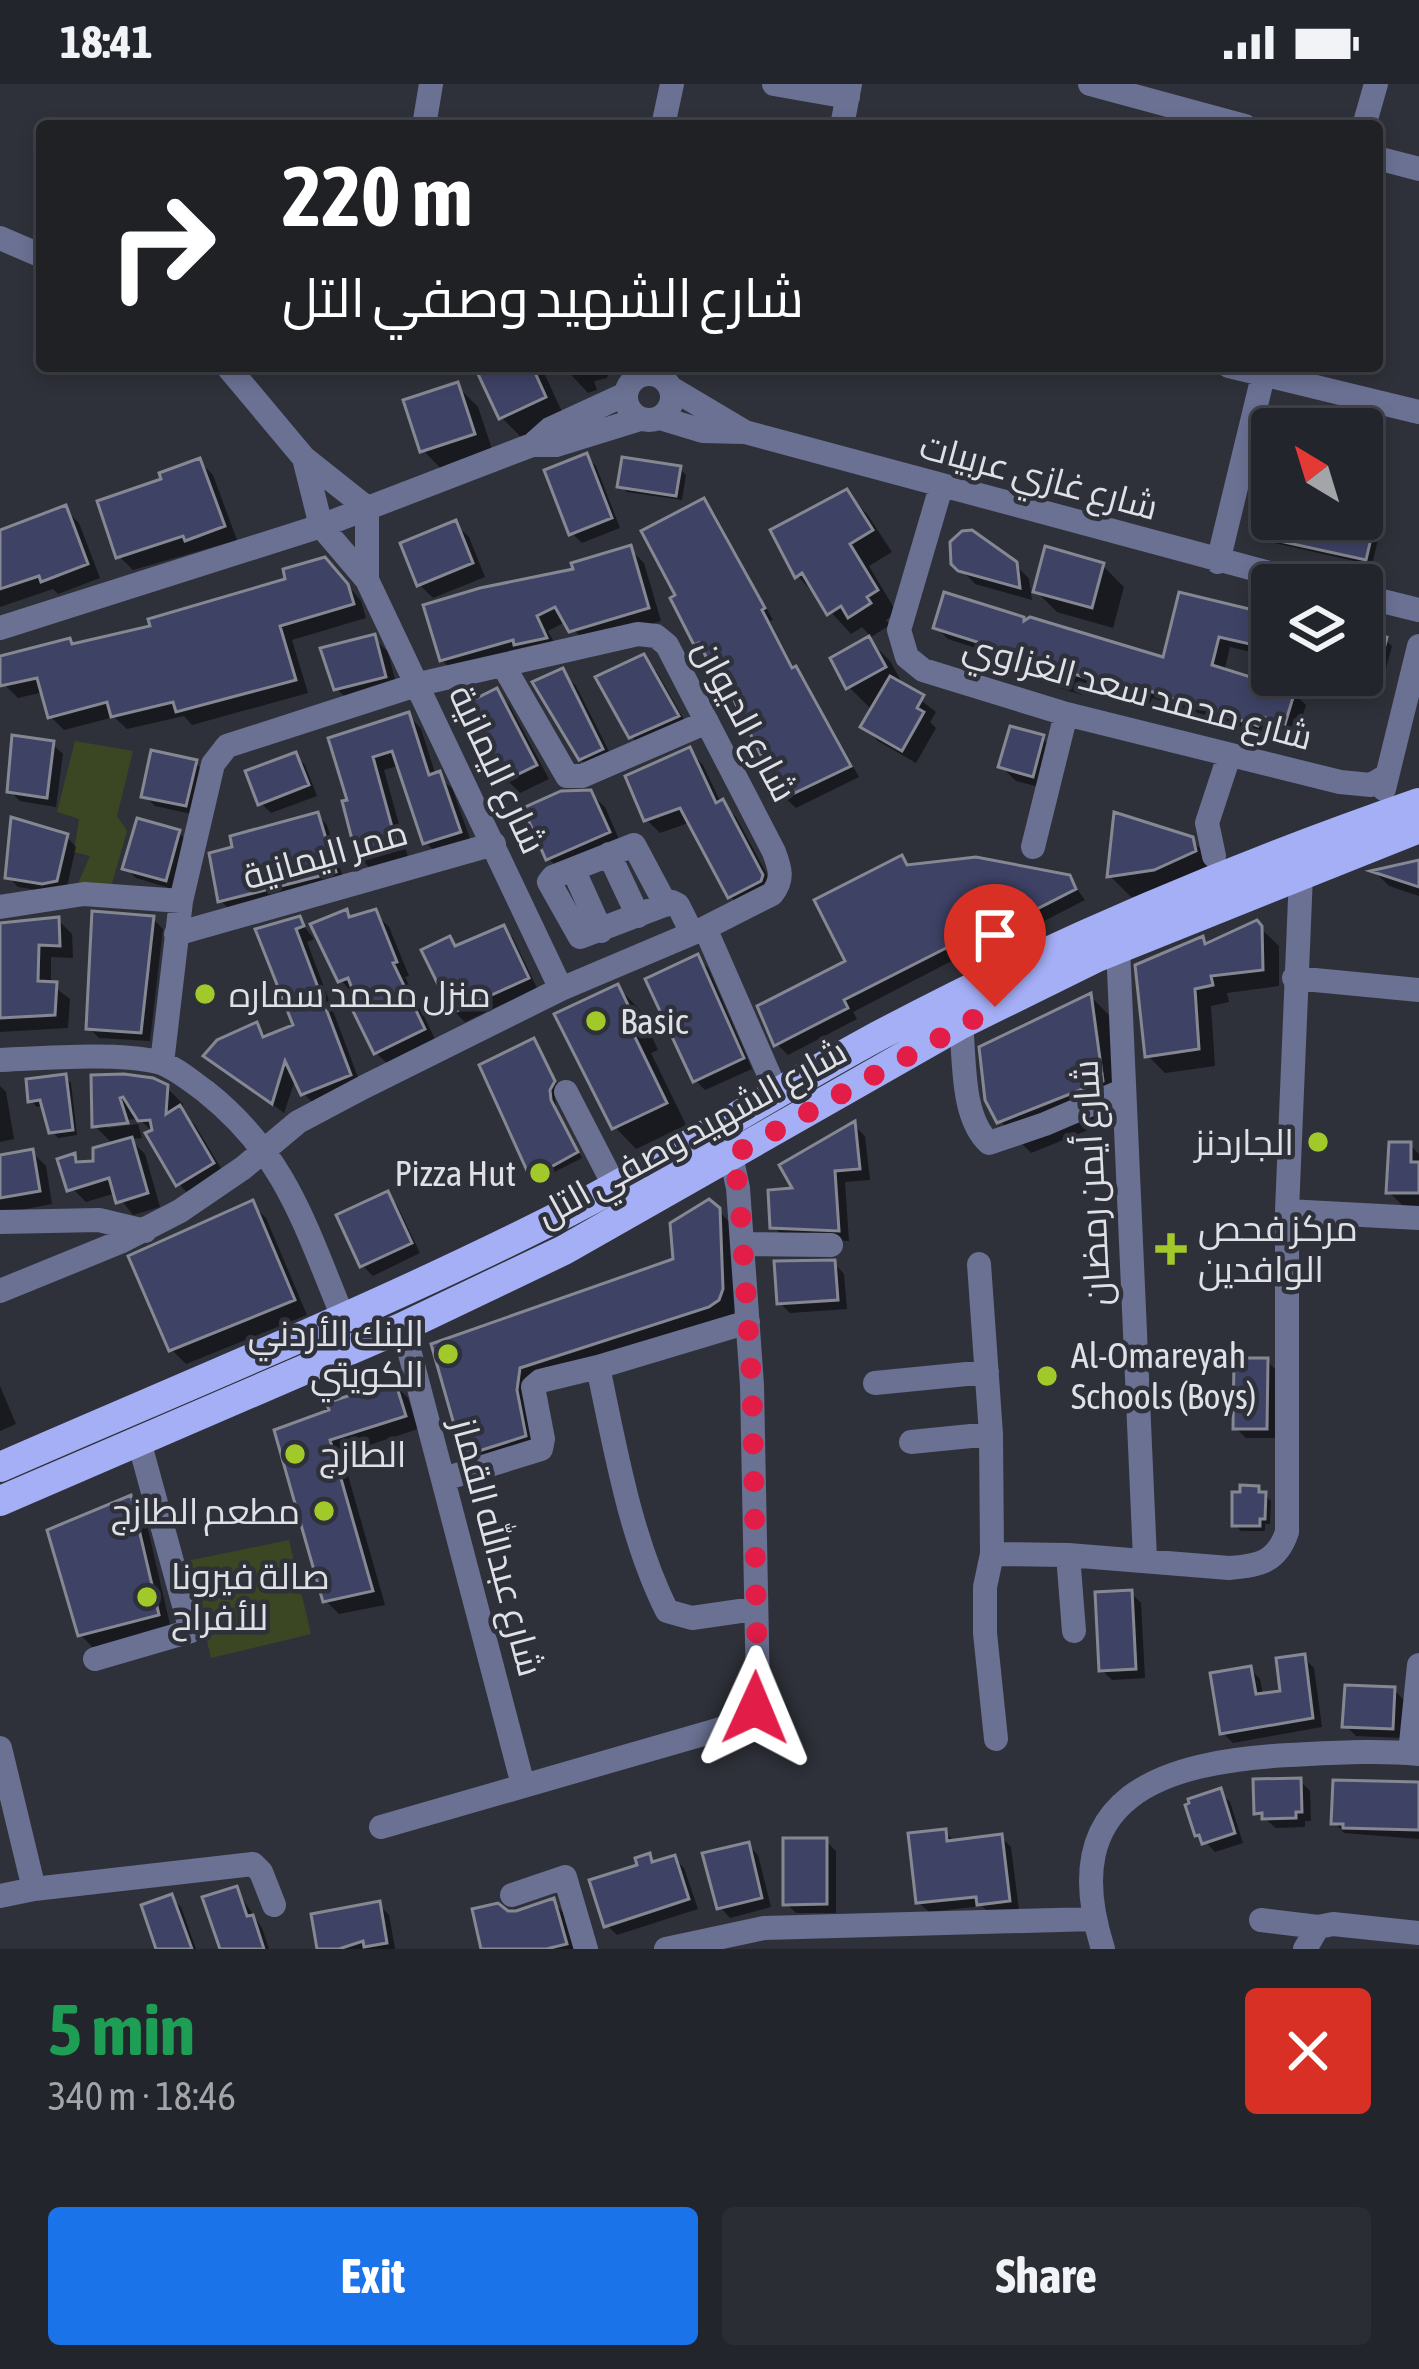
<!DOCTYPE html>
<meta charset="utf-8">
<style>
:root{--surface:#23252c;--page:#2b2d34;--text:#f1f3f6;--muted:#a3a5a9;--line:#404248;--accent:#1a73e8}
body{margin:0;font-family:"Asap Condensed",Cairo,sans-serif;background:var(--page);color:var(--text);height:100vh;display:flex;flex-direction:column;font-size:45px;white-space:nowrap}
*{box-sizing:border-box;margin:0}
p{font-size:39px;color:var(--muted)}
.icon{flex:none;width:66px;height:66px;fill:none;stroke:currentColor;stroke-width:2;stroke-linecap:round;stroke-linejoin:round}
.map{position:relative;height:1865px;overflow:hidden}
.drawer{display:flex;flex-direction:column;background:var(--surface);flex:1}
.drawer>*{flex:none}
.top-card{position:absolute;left:36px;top:36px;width:1347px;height:252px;border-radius:12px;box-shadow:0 6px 18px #0003,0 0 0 3px var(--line);background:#202124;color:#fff;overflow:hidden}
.needle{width:78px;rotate:322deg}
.buttons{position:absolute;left:1251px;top:324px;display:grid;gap:24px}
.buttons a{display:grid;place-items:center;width:132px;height:132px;border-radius:12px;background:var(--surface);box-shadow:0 6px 18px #0003,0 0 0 3px var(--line);font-size:60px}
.pin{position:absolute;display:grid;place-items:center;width:102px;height:102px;color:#fff;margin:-123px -51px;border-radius:50% 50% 50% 0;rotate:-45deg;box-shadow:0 0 12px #0007}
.pin .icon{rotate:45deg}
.me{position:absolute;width:132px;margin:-66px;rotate:1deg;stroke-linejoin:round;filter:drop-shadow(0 0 9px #0008)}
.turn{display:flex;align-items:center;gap:42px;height:252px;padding:0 48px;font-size:54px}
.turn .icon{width:156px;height:156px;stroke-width:2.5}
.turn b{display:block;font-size:84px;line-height:102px}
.round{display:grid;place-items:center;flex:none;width:126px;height:126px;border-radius:12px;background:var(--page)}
.head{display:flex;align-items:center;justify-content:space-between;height:204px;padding:0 48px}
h1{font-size:72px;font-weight:700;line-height:90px;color:#1e9e55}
.action{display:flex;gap:24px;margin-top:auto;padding:24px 48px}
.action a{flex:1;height:138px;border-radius:12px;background:var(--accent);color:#fff;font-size:48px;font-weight:700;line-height:138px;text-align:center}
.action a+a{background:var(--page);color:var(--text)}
.status{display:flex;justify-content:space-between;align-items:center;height:84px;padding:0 60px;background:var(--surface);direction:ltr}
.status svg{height:33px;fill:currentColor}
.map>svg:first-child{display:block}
</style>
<div class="status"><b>18:41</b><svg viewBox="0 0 49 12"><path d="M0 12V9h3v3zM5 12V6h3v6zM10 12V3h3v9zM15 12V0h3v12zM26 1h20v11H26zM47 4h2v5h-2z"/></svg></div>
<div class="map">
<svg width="1419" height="1865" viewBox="0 0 1419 1865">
<rect width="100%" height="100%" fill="#2f313a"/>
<path fill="#3b4623" d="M75 657 133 667 117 732 127 747 111 803 77 802 90 772 74 768 79 735 57 728Z
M289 1456 311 1550 211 1574 187 1477Z"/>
<path fill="#0007" d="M496 282H536L545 291 565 334 522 354 501 333Z
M563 282H610L607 294 594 297 597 306 588 309Z
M457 302 478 323 494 371 444 388 423 366Z
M586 372 596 382 620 444 582 459 572 449Z
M199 377 213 391 237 456 133 486 119 472 165 397Z
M680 385 686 391 682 416 627 408 621 402Z
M846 409 867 430 892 468 869 482 897 529 886 536 890 541 871 553 862 543 851 550 798 492Z
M704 418 714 428 773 536 770 537 795 586 806 597 859 693 796 724 785 714 739 621 727 609 708 570 697 559 679 512Z
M1272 419V435L1375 436 1381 442 1372 481 1270 458 1264 452Z
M65 425 79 439 100 494 58 510 53 505 0 523V449Z
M455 440 469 453 485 493 433 514 419 500Z
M630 465 644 479 661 537 586 560 567 537 548 547 559 567 456 590 442 576Z
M954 478 1015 480 1029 495 1032 516 975 500Z
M1103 482 1124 503 1113 544 1057 528 1036 507Z
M339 490 361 517 366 534 292 556 308 609 192 641 184 632 127 645 114 633 64 646 50 632 44 608 18 614 4 600 0 575 75 563Z
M1182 512 1272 530V573L1230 563 1224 588 1293 609 1306 621 1297 650 1276 643 1270 652 1152 614 1150 620 1086 600 1082 611 1030 595 1018 583 1019 578 948 555 936 543 1026 539 1166 576Z
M1362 550 1385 556 1392 562 1382 599 1351 591H1362Z
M374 554 388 568 398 607 350 618 336 604Z
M869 556 890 577 905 604 936 628 930 638 936 644 916 679 878 657 864 643 873 627 849 603Z
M643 574 657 588 690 646 645 666 631 652Z
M562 588 576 602 615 679 593 688 579 674Z
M497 608 510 622 549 695 520 709 506 695Z
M409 632 421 645 436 692 452 704 472 760 439 771 426 759 400 681 384 686 409 777 373 787 360 774 351 718 332 656Z
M1042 654 1056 668 1047 705 1016 697 1002 683Z
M52 660 63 670 56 723 20 717 10 707Z
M689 667 703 681 720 717 736 733 776 807 744 826 730 812 691 738 660 749 646 735Z
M295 671 305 681 317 712 271 729 261 719Z
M195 679 206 689 196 731 155 722 145 712Z
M590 709 605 723 622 762 562 788 549 775Z
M317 731 327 741 344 797 231 827 221 817Z
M179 749 189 759 176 806 136 794 126 784Z
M66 752 76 763 66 807 54 809 18 803 8 792Z
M1192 756 1213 778 1216 789 1177 806 1131 813 1110 792Z
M901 775 910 783 1069 794 1085 816 976 872 971 867 853 928 857 935 788 971 777 960 849 878Z
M1419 780V812L1389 802 1376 789Z
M346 829 353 835 375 829 389 843 409 892 405 893 437 959 390 982 376 969 361 919 341 896Z
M153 835 163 845 150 957 99 954 89 944Z
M58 836 72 850 73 874 51 873V901L70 915 68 944 0 948V877Z
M299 836 314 855 307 858 362 1004 316 1022 303 1009 296 993 284 1029 207 972 257 942 269 954 297 943 259 847Z
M1256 840 1279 862V902L1227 909 1229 918 1211 922 1215 982 1165 989 1148 972 1203 855 1209 861Z
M503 844 513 854 537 904 465 938 455 928 449 856 458 864Z
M698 874 708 884 752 985 705 1006 695 996Z
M618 903 639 925 658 966 651 969 686 1041 636 1065 615 1043Z
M1091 913 1122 944 1133 1028 1031 1069 1000 1037Z
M534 958 559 1004 555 1014 556 1024 582 1074 538 1096 531 1090Z
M65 993 71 999 77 1051 58 1054 52 1047 44 1021 37 1023 31 1017Z
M94 994 166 1003 183 1020 182 1028 195 1041 228 1096 194 1116 179 1100 154 1049 134 1030 136 1035 107 1038V1044L138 1040 142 1054 130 1055 145 1070 160 1123 133 1131 116 1109 86 1118 72 1104 75 1073 82 1080 96 1079 114 1061 95 1042Z
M0 1002 6 1008 14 1055 0 1058Z
M854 1041 865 1052 870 1096 845 1098 849 1157 785 1154 773 1142 797 1107Z
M1410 1061 1419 1070V1129H1410L1389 1108Z
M32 1068 46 1082 52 1120 0 1130V1074Z
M387 1111 397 1121 420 1169 373 1192 363 1182Z
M252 1120 266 1134 307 1231 186 1280 172 1266Z
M718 1126 733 1142 737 1221 733 1231 534 1298 539 1367 480 1385 465 1370 434 1262 676 1177Z
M834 1179 844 1190 847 1225 790 1229 780 1219Z
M1267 1277 1277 1287 1276 1354H1246L1236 1344Z
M394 1300 408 1314 418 1345 342 1370 385 1521 339 1530 325 1516 278 1348Z
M0 1302 16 1340 0 1347Z
M1258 1405 1271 1417 1270 1440H1265V1447H1241L1235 1441Z
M130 1414 144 1428 171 1545 94 1565 81 1551Z
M1131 1509 1141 1519 1145 1594 1112 1596 1102 1586Z
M1304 1574 1314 1584 1322 1643 1233 1659 1223 1649 1250 1585 1260 1595 1263 1612 1283 1609Z
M1394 1606 1404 1616 1402 1654 1356 1652 1346 1642Z
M1415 1696 1419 1697V1755L1344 1749 1334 1738 1415 1701Z
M1300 1697 1310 1707 1311 1737H1305V1743L1276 1744 1257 1728Z
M1220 1708 1230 1718 1243 1759 1215 1768 1198 1750Z
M945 1748 956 1759 1001 1753 1011 1763 1019 1826 990 1830 982 1822 929 1828 918 1818Z
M826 1757 836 1767V1829H796L786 1819Z
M748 1761 758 1771 771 1823 730 1834 720 1823Z
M649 1773 656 1780 674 1774 684 1784 698 1825 617 1851 607 1841Z
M236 1805 262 1844 269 1865H223Z
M171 1813 181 1823 196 1865H159Z
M553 1818 563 1828 574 1865H484L507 1830Z
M379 1821 389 1831 395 1865H320Z"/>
<path fill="#3e4265" stroke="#858792" stroke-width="3" d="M489 282H532L546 313 499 335 477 288Z
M458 298 475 350 420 368 403 316Z
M587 369 612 434 569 451 544 386Z
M622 373 681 382 676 412 617 403Z
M200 374 225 442 185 457 183 452 116 474 97 417 161 395 159 389Z
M847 405 873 446 850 460 878 506 867 513 871 519 848 534 841 522 827 531 802 489 795 494 770 446Z
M704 414 765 524 762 526 792 584 796 582 851 682 782 715 730 608 725 610 699 559 694 561 670 514 675 511 641 447Z
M66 421 88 480 41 498 39 492 0 505V446Z
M1362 430 1376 433 1366 476 1261 453 1265 435H1362Z
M456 436 473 479 417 502 400 459Z
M972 446 1017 478 1020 504 958 487 951 480 950 458 962 447Z
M631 461 649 524 569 548 555 523 537 532 547 554 514 561 513 556 440 577 423 521 480 504 573 485 571 479Z
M1045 462 1104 479 1092 524 1033 508Z
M325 473 348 500 354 520 280 542 296 596 176 628 173 618 111 633 107 618 48 634 37 594 0 602V572L70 554 72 560 150 542 148 535 285 495 283 485Z
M944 508 1024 533V537L1030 533 1163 573 1179 508 1249 525 1250 521 1272 526V565L1219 553 1212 581 1295 607 1285 640 1263 633 1258 642 1140 604 1138 610 1074 590 1070 601 1014 584 1018 571 933 544Z
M1362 547 1387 553 1377 594 1362 591Z
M375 550 386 593 334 606 320 564Z
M869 552 886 583 846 605 830 574Z
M644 570 679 632 629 654 595 593Z
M563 584 603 665 579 676 532 598Z
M890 592 924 611 917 624 924 628 902 667 860 643Z
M497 604 537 681 504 697 467 619Z
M409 628 429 691 440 687 461 748 423 760 392 667 373 673 398 765 357 775 342 717 347 716 328 654Z
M1010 642 1044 651 1033 693 998 683Z
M12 651 54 657 47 714 7 708Z
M690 663 716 719 723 715 763 791 761 797 728 814 680 724 644 737 625 692Z
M151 666 197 676 186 722 141 713Z
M296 668 309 701 258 721 245 687Z
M591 706 610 748 546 776 523 724 561 707Z
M318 728 336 788 218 818 209 769 232 763 230 752Z
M1114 728 1193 753 1196 767 1154 786 1107 793Z
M11 733 68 750 57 797 42 800 5 794Z
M137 734 180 746 166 797 122 785Z
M902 771 907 781 976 773 1070 791 1076 805 963 863 960 857 844 916 848 924 774 962 757 922 845 877 814 816Z
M1419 776V803L1370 787Z
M347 825 349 833 376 825 397 878 393 879 425 945 374 970 350 921 357 918 348 894 338 898 310 840Z
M92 827 154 832 141 949 86 945Z
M300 832 304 842 296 845 351 991 301 1011 285 977 272 1020 203 972 217 956 257 938 263 953 293 941 255 845Z
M59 833 60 862 39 861 38 897 57 898 55 931 0 934V839Z
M1257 836 1262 842 1263 886 1211 892 1213 901 1195 905 1199 965 1145 973 1135 881 1203 852 1205 860Z
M504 841 529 894 452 929 421 866 450 852 455 862Z
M698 870 744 974 693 998 645 895Z
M618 900 639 944 632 947 667 1019 612 1045 554 930Z
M1091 909 1103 997 997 1039 985 1016 979 963Z
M534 954 555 997 550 1006 551 1016 578 1068 540 1089 529 1091 479 981Z
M66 990 73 1046 49 1049 40 1016 28 1018 26 995Z
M124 990 153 994 168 1001 166 1030 180 1021 214 1079 176 1102 145 1049 152 1046 150 1036 138 1037 123 1013 120 1014 128 1039 92 1043 91 991Z
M855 1037 860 1085 835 1087 839 1147 770 1144 768 1106 792 1104 779 1081Z
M132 1053 148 1109 116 1119 109 1094 67 1107 57 1075 75 1069 76 1078 93 1077V1064Z
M1389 1058H1411V1078H1419V1109H1386Z
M33 1065 40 1107 0 1114V1071Z
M388 1107 412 1159 360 1183 336 1131Z
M709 1115 720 1124 723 1205 719 1216 709 1223 520 1284 517 1306 526 1352 463 1372 431 1260 673 1175 670 1139Z
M253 1116 295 1216 169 1267 128 1172Z
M835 1176 838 1216 777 1220 774 1177Z
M1234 1274H1268L1267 1345H1233Z
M395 1297 406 1332 330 1356 373 1507 323 1518 274 1346 329 1326 326 1319Z
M1240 1401 1259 1402V1408H1266L1265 1435H1260V1442H1232V1408H1240Z
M131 1411 159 1531 78 1552 47 1446Z
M1132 1506 1136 1585 1099 1587 1095 1508Z
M1305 1570 1313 1634 1220 1650 1210 1589 1251 1582 1256 1610 1280 1607 1276 1574Z
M1345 1601 1395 1603 1393 1645 1342 1643Z
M1301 1694 1302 1728H1296V1734L1262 1735V1729L1254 1730 1253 1695Z
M1333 1696 1419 1698V1746L1343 1744V1740H1331Z
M1221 1704 1235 1749 1202 1760 1199 1751 1195 1752 1185 1721 1189 1719 1188 1715Z
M946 1745 947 1757 1002 1750 1010 1817 977 1821 976 1813 916 1819 908 1749Z
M783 1754H827V1820L783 1821Z
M749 1758 762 1814 717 1825 702 1769Z
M650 1769 652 1778 675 1771 689 1815 604 1843 589 1796 637 1781 635 1774Z
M237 1802 247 1832 253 1831 264 1865H220L202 1813Z
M172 1810 192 1865H156L141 1821Z
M554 1814 567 1860 546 1865H481L472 1825 498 1819 508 1827H516Z
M380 1817 387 1859 364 1863 363 1857 339 1865H317L311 1830Z"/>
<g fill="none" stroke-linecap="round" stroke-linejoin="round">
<path stroke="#6b7193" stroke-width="24" d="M774 0 848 13
M1090 0 1245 42
M424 42 431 0
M663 42 672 0
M842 42 850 0
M1364 42 1376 0
M1377 74 1419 85
M0 154 42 172
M227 282 304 374 367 424V493
M1229 282 1419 328
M626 313a23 23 0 1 1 46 0a23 23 0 1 1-46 0Z
M671 304 745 348 1314 501
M660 334 703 347 743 348
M532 361H556L640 335
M304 374 321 442 367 496 561 905
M941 403 899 546 907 573 923 586 1066 630 1340 698 1371 701 1386 692
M1218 478 1263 292
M1362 512 1419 526
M0 544 321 442 532 361 550 345 626 310
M503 581 567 692H582L707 638
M1384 705 1419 562
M1033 763 1066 630
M609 770 638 832
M1214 772 1207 739 1229 672
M573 785 601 847
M666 821 634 761 553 793 549 798 580 853 672 818 678 821 692 849
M0 823 84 810 181 817
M705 844 777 1009
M176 850 494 760
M1118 864 1145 1475
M1294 894 1419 906
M961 940C965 977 961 1033 989 1059L1045 1040 1122 1007
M0 976C43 974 117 968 158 978 175 983 191 997 205 1007 286 1071 305 1142 343 1233
M566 1008 614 1101
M1287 1127 1419 1134
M0 1138 99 1136 145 1147
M743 1160 831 1161
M979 1180 991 1350 992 1470 985 1503V1549L996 1655
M0 1207 120 1158 180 1127 243 1084 298 1038 364 1003 561 905 705 844 772 810C784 795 780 784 774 768L667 561 656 552 638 550 419 600 227 662 213 680 181 817 162 979
M748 1238 598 1283C615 1363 630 1453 667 1527L692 1534 754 1525
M403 1243 523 1701
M875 1299 987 1288
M911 1358 991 1350
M444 1395 541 1365 543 1355 533 1303 540 1297 598 1283
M992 1470 1068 1471 1229 1484C1259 1482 1277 1478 1287 1448V1127L1301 791
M1068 1471 1074 1547
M95 1575 191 1547 139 1357
M0 1664 34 1805
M1410 1669 1419 1581
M381 1743 714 1647C737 1640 752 1636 758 1610L752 1301 738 1104 731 1072
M512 1811 565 1793 586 1865
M0 1812 34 1805 253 1780 261 1788 274 1821
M1261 1836 1318 1843
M666 1865 764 1844 1094 1835
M1103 1865C1054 1711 1163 1678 1289 1671 1332 1669 1376 1666 1419 1670
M1305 1865 1318 1843 1333 1840 1419 1849"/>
<path stroke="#a5aff6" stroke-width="30" d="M0 1383C183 1303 368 1228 546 1139 660 1082 767 1012 878 952 1051 860 1234 783 1419 719
M0 1417 403 1243 564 1166 961 940 1097 873 1419 744"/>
</g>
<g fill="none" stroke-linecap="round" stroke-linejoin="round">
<path stroke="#e11d48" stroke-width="21" stroke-dasharray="0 37.8" d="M755 1624 758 1610 752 1301 739 1104 731 1072 995 923"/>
</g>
<g fill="#a1c92a" stroke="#2f313a" stroke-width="4.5">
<circle cx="205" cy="910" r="12"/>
<circle cx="596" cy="937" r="12"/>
<circle cx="1318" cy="1058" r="12"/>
<circle cx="540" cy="1089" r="12"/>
<path d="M1165 1147h12v12h12v12h-12v12h-12v-12h-12v-12h12z"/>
<circle cx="448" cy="1270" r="12"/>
<circle cx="1047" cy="1292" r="12"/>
<circle cx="295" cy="1370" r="12"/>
<circle cx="324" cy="1427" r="12"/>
<circle cx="147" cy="1513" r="12"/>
</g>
<g text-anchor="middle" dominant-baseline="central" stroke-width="9" stroke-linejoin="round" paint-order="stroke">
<g font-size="36" fill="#dfe1e7" stroke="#2f313a">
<text transform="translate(1039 392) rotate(15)">شارع غازي عربيات</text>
<text transform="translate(1138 607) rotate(15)">شارع محمد سعد الغزاوي</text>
<text transform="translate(746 636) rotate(62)">شارع الديوان</text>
<text transform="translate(498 685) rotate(65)">شارع اليمانية</text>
<text transform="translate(325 770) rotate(-16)">ممر اليمانية</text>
<text transform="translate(691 1048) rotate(-29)">شارع الشهيد وصفي التل</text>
<text transform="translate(1091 1099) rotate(-93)">شارع أيمن رمضان</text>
<text transform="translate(498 1463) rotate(75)">شارع عبدالله القماز</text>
</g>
<g font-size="36" fill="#dfe1e7" stroke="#2f313a" text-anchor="start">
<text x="229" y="910">منزل محمد سماره</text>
<text x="620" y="937">Basic</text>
<text x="1294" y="1058" text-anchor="end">الجاردنز</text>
<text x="516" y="1089" text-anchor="end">Pizza Hut</text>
<text x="1198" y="1144">مركز فحص<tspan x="1198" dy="41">الوافدين</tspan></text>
<text x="424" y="1249" text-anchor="end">البنك الأردني<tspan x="424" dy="41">الكويتي</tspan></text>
<text x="1071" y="1271">Al-Omareyah<tspan x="1071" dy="41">Schools (Boys)</tspan></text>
<text x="319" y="1370">الطازج</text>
<text x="300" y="1427" text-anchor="end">مطعم الطازج</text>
<text x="171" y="1492">صالة فيرونا<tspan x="171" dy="41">للأفراح</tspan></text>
</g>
</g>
</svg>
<div class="buttons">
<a><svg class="needle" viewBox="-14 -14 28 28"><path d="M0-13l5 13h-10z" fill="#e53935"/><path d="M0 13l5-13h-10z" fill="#a3a5a9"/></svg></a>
<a><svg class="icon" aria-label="layers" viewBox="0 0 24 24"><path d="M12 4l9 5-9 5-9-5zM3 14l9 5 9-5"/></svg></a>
</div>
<div class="pin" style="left:995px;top:923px;background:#d93025"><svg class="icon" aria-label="arrive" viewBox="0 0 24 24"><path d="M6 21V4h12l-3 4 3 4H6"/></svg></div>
<svg class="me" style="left:755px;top:1624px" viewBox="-20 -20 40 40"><path d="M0-17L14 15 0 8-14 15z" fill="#e11d48" stroke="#fff" stroke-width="4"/></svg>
<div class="top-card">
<div class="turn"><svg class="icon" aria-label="right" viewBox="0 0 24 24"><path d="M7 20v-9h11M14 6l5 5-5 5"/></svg><div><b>220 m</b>شارع الشهيد وصفي التل</div></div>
</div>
</div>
<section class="drawer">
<div class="head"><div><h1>5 min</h1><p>340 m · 18:46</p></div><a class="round" style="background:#d93025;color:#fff"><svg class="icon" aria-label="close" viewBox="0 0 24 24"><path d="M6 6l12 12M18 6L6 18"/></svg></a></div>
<div class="action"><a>Exit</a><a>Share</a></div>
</section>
